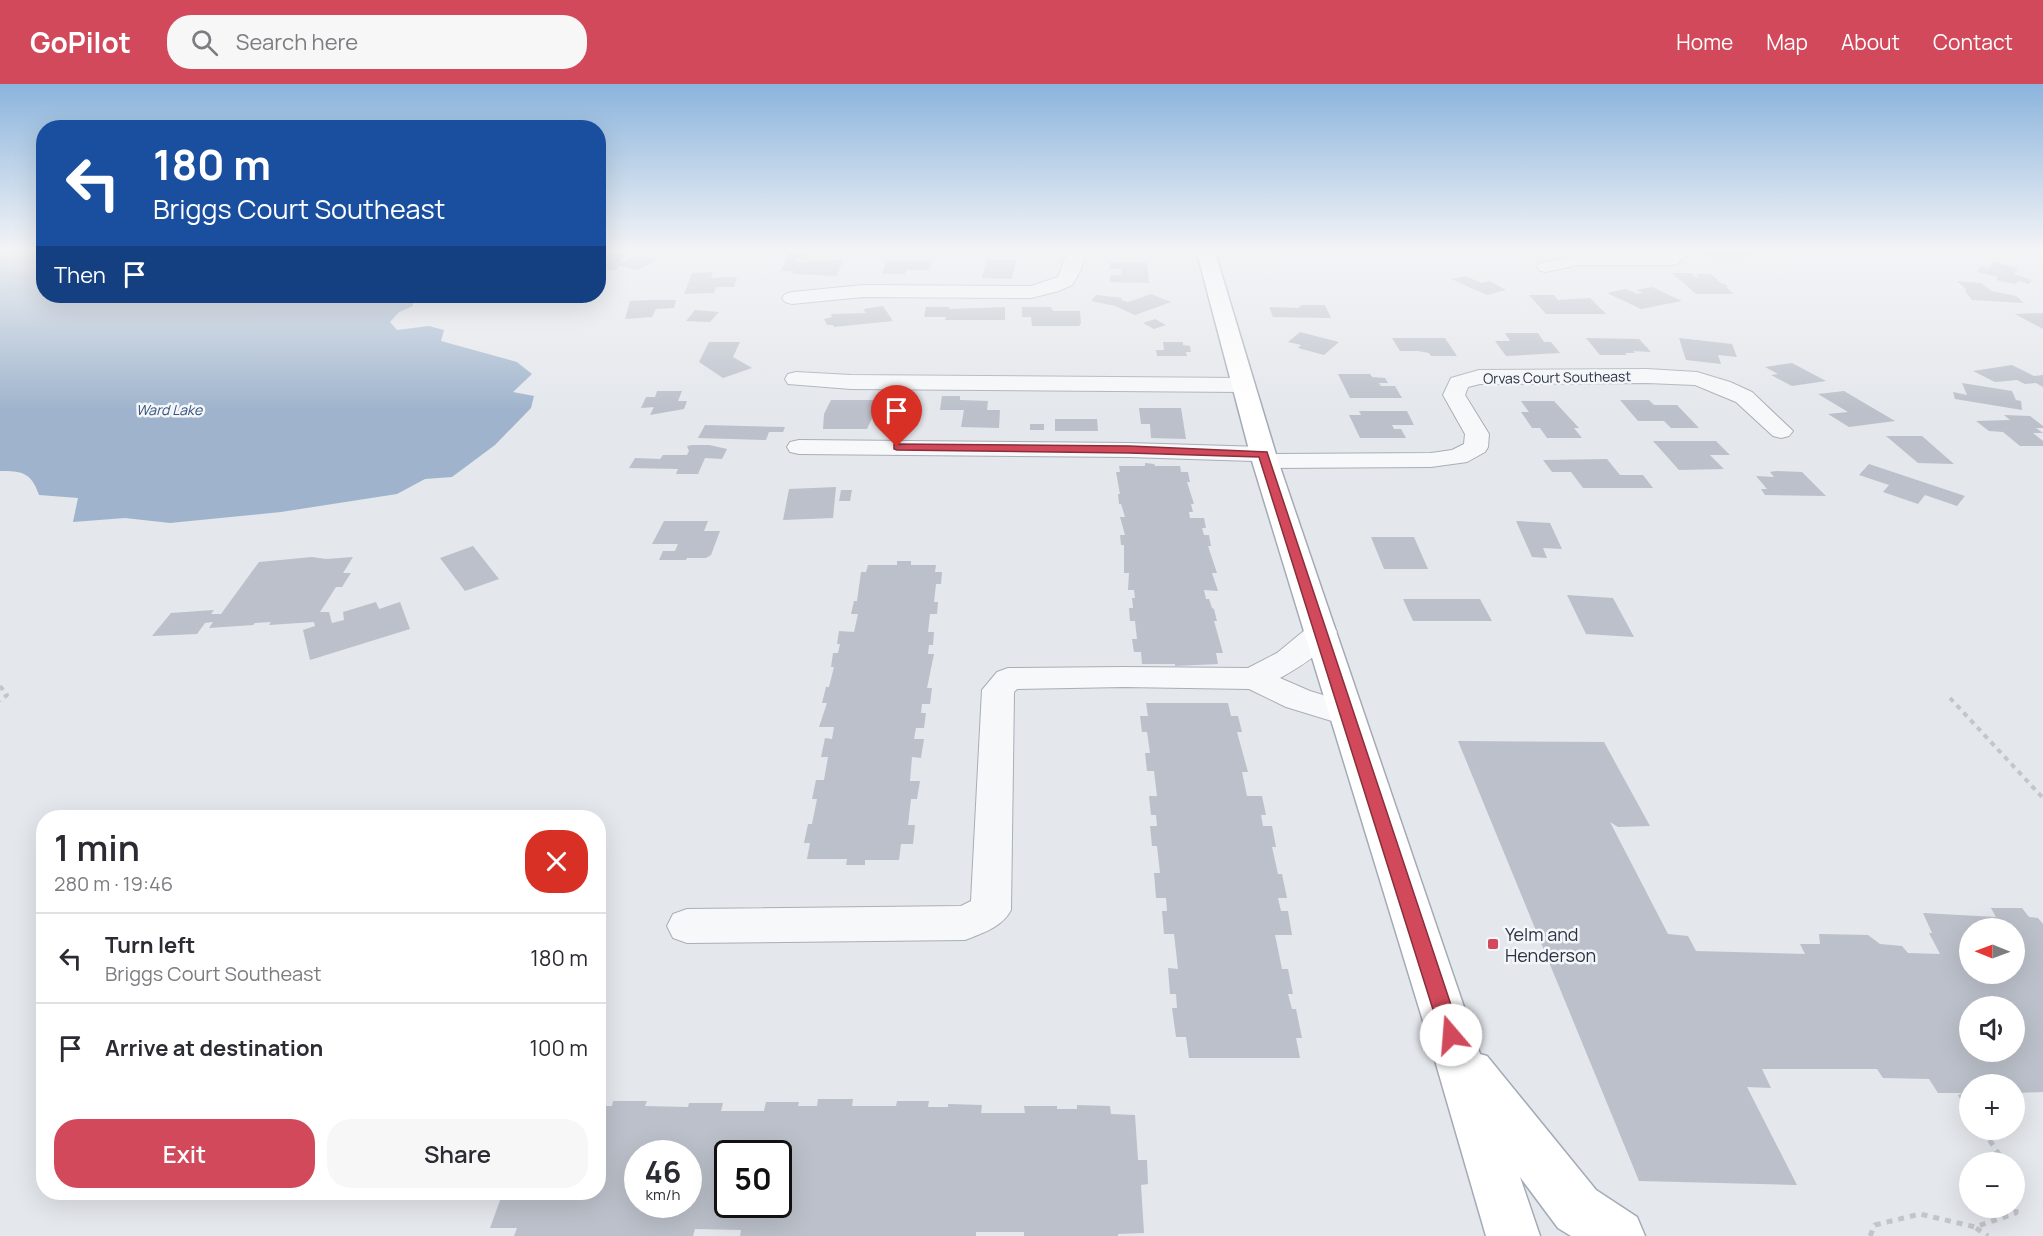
<!DOCTYPE html>
<meta charset="utf-8">
<style>
:root{--surface:#fff;--page:#f7f7f7;--text:#2b2b33;--muted:#7c7c81;--line:#e1e1e2;--accent:#d1495b}
body{margin:0;font-family:Manrope,sans-serif;background:var(--page);color:var(--text);height:100vh;display:flex;flex-direction:column;font-size:22px;white-space:nowrap}
*{box-sizing:border-box;margin:0}
p{font-size:20px;color:var(--muted)}
.icon{flex:none;width:33px;height:33px;fill:none;stroke:currentColor;stroke-width:2;stroke-linecap:round;stroke-linejoin:round}
.map{position:relative;flex:1;overflow:hidden}
.sheet{position:absolute;left:36px;top:726px;width:570px;height:390px;display:flex;flex-direction:column;background:var(--surface);border-radius:24px;box-shadow:0 6px 24px #0002}
.sheet>*{flex:none}
.top-card{position:absolute;left:36px;top:36px;width:570px;height:183px;border-radius:24px;box-shadow:0 6px 24px #0002;background:#1a4fa0;color:#fff;overflow:hidden}
.needle{width:39px;rotate:271deg}
.fabs{position:absolute;left:1959px;top:834px;display:grid;gap:12px}
.fabs a{display:grid;place-items:center;width:66px;height:66px;border-radius:50%;background:var(--surface);box-shadow:0 6px 24px #0002;font-size:30px}
.speed{position:absolute;left:624px;top:1056px;display:flex;gap:12px;font-size:30px;font-weight:700;text-align:center}
.speed>*{display:grid;place-content:center;width:78px;height:78px;border-radius:50%;background:var(--surface);box-shadow:0 6px 24px #0002;line-height:1}
.speed small{font-size:15px;font-weight:400}
.speed .limit{border:3px solid #111;border-radius:9px;background:#fff;color:#111}
.pin{position:absolute;display:grid;place-items:center;width:51px;height:51px;color:#fff;margin:-62px -26px;border-radius:50% 50% 50% 0;rotate:-45deg;box-shadow:0 0 6px #0007}
.pin .icon{rotate:45deg}
.me{position:absolute;width:66px;margin:-33px;rotate:342deg;stroke-linejoin:round;filter:drop-shadow(0 0 4px #0008)}
.turn{display:flex;align-items:center;gap:21px;height:126px;padding:0 18px;font-size:27px}
.turn .icon{width:78px;height:78px;stroke-width:2.5}
.turn b{display:block;font-size:42px;line-height:51px}
.then{display:flex;align-items:center;height:57px;padding:0 18px;background:#0003;gap:12px;font-size:22px}
.round{display:grid;place-items:center;flex:none;width:63px;height:63px;border-radius:24px;background:var(--page)}
.overview{display:flex;align-items:center;justify-content:space-between;height:102px;padding:0 18px}
h1{font-size:36px;font-weight:600;line-height:45px}
.action{display:flex;gap:12px;margin-top:auto;padding:12px 18px}
.action a{flex:1;height:69px;border-radius:24px;background:var(--accent);color:#fff;font-size:24px;font-weight:600;line-height:69px;text-align:center}
.action a+a{background:var(--page);color:var(--text)}
ul{padding:0;list-style:none}
li{display:flex;align-items:center;gap:18px;height:90px;padding:0 18px;border-top:2px solid var(--line)}
li div{flex:1}
li b{display:block;font-size:22px}
li em{font-style:normal}
header{display:flex;align-items:center;gap:36px;box-sizing:border-box;height:84px;padding:0 30px;background:var(--accent);color:#fff}
header strong{font-size:28px}
nav{display:flex;gap:33px;margin-inline-start:auto;font-size:21px}
.search{width:420px;height:54px;background:var(--page);display:flex;align-items:center;gap:15px;box-sizing:border-box;padding:0 21px;border-radius:24px;color:var(--muted);font-size:22px}
.map>svg:first-child{display:block}
</style>
<header>
<strong>GoPilot</strong>
<div class="search"><svg class="icon" aria-label="search" viewBox="0 0 24 24"><circle cx="10" cy="10" r="6"/><path d="M15 15l6 6"/></svg>Search here</div>
<nav><a>Home</a><a>Map</a><a>About</a><a>Contact</a></nav>
</header>
<div class="map">
<svg width="2043" height="1152" viewBox="0 0 2043 1152">
<rect width="100%" height="100%" fill="#e4e7ec"/>
<path fill="#9fb4cc" d="M0 165H43L44 212H387L388 214H412L413 222 399 228 390 238 397 246 429 242 444 246 441 257 517 278 532 290 513 308 534 312 531 324 495 361 452 393 425 395 397 410 281 428 170 439 125 434 73 438 78 414 39 411C31 388 22 387 0 387Z"/>
<path fill="#bbc0ca" fill-rule="evenodd" d="M1564 165H1596L1600 169 1568 168Z
M1699 165H1742L1751 173H1709Z
M598 169H627L620 179 637 172 657 175 638 186 619 182 616 186H598Z
M789 169H811L808 175H797L796 178 843 176 837 192 792 190 794 187H781Z
M987 176H1016L1012 195 982 194Z
M886 177H931L929 186H906L905 190H882Z
M1110 178 1147 179 1149 199 1110 198V191H1121V185H1110Z
M1994 178 2018 184 2014 190 2032 196 2029 200 2018 197 2015 200 1996 196 1998 193 1977 188 1981 183 1989 184Z
M713 188 711 194 737 193 734 203H716L714 209 684 210 692 189Z
M1672 189H1692L1697 194H1699L1696 190H1711L1721 199 1729 202 1726 203 1734 210H1696Z
M1465 192 1482 199 1490 197 1506 206 1487 211 1451 195Z
M1957 197 1981 199 1992 207 2016 212 2024 219 1972 216 1964 206H1967Z
M1652 203 1682 217 1641 225 1607 209 1626 205 1637 210 1643 209 1636 206Z
M1151 210 1171 218 1135 231 1115 222 1091 217 1096 211 1123 214 1121 216 1128 218Z
M1529 211H1554L1558 216 1590 214 1606 230H1546Z
M650 216H676L674 224 656 225 652 233 625 235 630 217Z
M1302 221H1325L1331 234 1273 233 1269 223 1298 224Z
M883 222 893 237 834 243 833 241H827L824 235 832 233 831 230 866 229 863 225Z
M926 223H950L949 225 1005 223V236H945L946 233H924Z
M1022 223H1051L1053 227H1080L1081 239 1079 242H1032L1031 233H1022Z
M695 226 719 228 710 238 686 237Z
M2043 229V245L2015 230Z
M1155 235 1166 241 1154 245 1143 239Z
M1300 248 1339 258 1324 271 1298 264 1301 261 1288 258Z
M1505 249H1538L1544 258H1551L1560 269 1506 272 1495 257H1510Z
M1392 254H1445L1457 272H1431L1429 269 1418 267H1400Z
M1586 254 1639 255 1651 268 1633 267 1635 269H1625L1627 271H1600Z
M1679 254 1732 260 1737 273 1718 271 1721 280 1686 276Z
M709 258H740L733 273 752 284 723 294 699 278Z
M1163 258H1183V261L1190 262 1191 268H1186L1187 272H1157L1156 266H1164Z
M1792 279 1826 297 1792 302 1771 291 1778 290 1765 283Z
M2012 281 2034 292 2043 291V303L2036 299 2025 300 2017 296 1995 298 1973 287Z
M1338 290H1370L1372 293 1385 294 1388 299H1379L1381 302H1395L1402 314H1350Z
M1962 299 2012 307 2016 316 2021 317 2022 326 1955 315 1953 308 1967 311Z
M657 307H682L678 317H687L684 325 650 331 654 323 641 324 646 313H655Z
M1844 307 1895 337 1849 343 1828 330 1848 328 1818 310Z
M942 312H960V316L988 317 987 326H1000L999 344 961 343 964 326H940Z
M831 316H873L874 330 867 345H823L824 330Z
M1620 316H1649L1654 321H1677L1699 344H1671L1664 337H1638Z
M1521 317H1554L1579 344H1574L1582 354H1547L1540 344H1532L1521 328H1529Z
M1139 324H1181L1186 355 1151 354 1150 340H1141Z
M1359 327H1407L1414 341H1392L1394 345H1401L1406 354H1360L1349 331H1361Z
M2004 331 2030 332 2043 342V344H2036L2043 349H2033L2043 357V362H2020L2003 348 1989 347 1976 337 2010 336Z
M1055 335H1097L1098 347H1055Z
M1030 340H1044V346H1030Z
M705 341 785 343 783 348H769L766 356 698 354Z
M1886 352H1922L1954 380 1918 379Z
M1653 357H1716L1730 371H1710L1724 385 1679 386Z
M692 361H709L727 365 722 375 705 374 698 390H676L678 385 629 384 635 374 660 375 663 371H687L689 367 687 362Z
M1607 375 1620 391H1643L1653 404H1583L1571 388H1552L1543 376Z
M1145 379 1154 380 1155 382H1180L1181 388H1188L1190 398H1187L1194 420H1191L1193 428H1189L1190 434H1204L1206 444H1202L1204 451H1209L1211 462H1208L1217 489H1212L1218 507 1204 506 1206 515H1209L1212 524 1214 525 1217 537H1214L1223 569H1216L1218 580 1175 582V580H1142L1141 568H1134L1132 555H1137L1135 537H1130L1129 524H1133L1132 514H1135L1134 506H1128L1129 489H1124V461H1121L1120 451H1125L1120 433H1125L1121 420H1119L1118 410H1120L1116 388H1120L1119 382H1145Z
M1869 380 1965 412 1957 422 1925 411 1918 420 1883 408 1889 401 1859 391Z
M1776 387 1802 388 1826 412 1765 411 1761 405H1767L1756 392 1774 393 1770 388Z
M836 403 833 434 783 436 789 405Z
M841 406H852L850 417H839Z
M664 437H708L704 447H720L711 471 706 474H687L686 476H659L663 467H675L678 460H652Z
M1516 437 1550 439 1562 465 1543 464 1547 474 1532 473Z
M1371 453H1414L1428 485H1384Z
M473 462 499 495 465 507 440 474Z
M312 473 326 475 353 473 343 489H351L342 503H336L320 528H329L332 539 344 536 343 528 376 518 379 525 400 518 410 545 310 576 303 546 315 542 314 538 269 541 271 538 255 539 253 541 209 544 213 538 205 539 197 550 152 552 171 529 214 526 211 530H221L259 478Z
M897 477H911V481H936L935 488H942L941 500H936L934 518H938L937 530H930L928 548H934L933 561H929L928 570H934L927 604H932L930 620H922L921 629H926L924 644H916L914 655H924L921 674 912 673 910 697H920L917 715H911L908 741H915L913 760H901L899 776H865V781H846L847 775H807L810 759H804L808 740H812L817 715H812L816 696H824L828 673H821L825 654 832 655 834 643H819L827 619H822L826 603H829L834 583H831L833 569H838L840 560H837L839 547 854 548 858 530H851L854 517H857L861 488H866L868 481H897Z
M1567 511 1613 514 1634 553 1586 550Z
M1403 515H1480L1492 537H1413Z
M1146 619H1228L1231 632H1238L1242 648H1237L1248 688H1242L1247 712H1262L1266 731H1261L1263 742H1272L1276 763H1272L1278 790H1282L1287 814H1278L1281 827H1288L1292 851H1275L1282 885H1288L1293 910H1288L1292 925H1296L1302 954H1296L1300 974H1189L1186 953H1176L1172 924H1177L1176 910H1170L1168 884 1178 885 1174 850H1164L1162 827H1167L1166 814H1156L1154 789H1160L1157 762H1152L1150 742H1157L1156 731H1151L1149 712H1157L1154 687H1147L1145 669H1150L1147 648H1142L1140 632H1148Z
M1458 657 1604 658 1650 742 1618 743 1610 738 1668 850 1688 852 1696 867 1805 870 1800 860H1820L1819 850 1868 851 1880 860 1902 862 1908 869 1940 870 1929 849H1932L1923 829 1996 833 1991 824H2022L2029 833 2038 834 2043 840V1008L2018 1009 2014 1000 2009 997H1970L1973 1000H1970V1009H1938L1929 995 1883 994 1877 985H1762L1771 1004 1747 1003 1797 1101 1639 1097ZM1970 844H2014V890H1970ZM1970 922H2014V968H1970Z
M818 1015H853L852 1022H896L897 1017H929L928 1023H948V1020L982 1021 981 1029H1025L1024 1022H1057V1025H1077V1021L1110 1022 1111 1030 1135 1031 1138 1076H1147L1148 1100 1141 1101 1144 1149 1118 1150V1152H1024V1148H976V1152H740L741 1146 695 1145 693 1152H514L517 1144H490L503 1108H598V1022H612L613 1017H647L645 1022 688 1023 689 1019H723L721 1027H764L766 1018H799L798 1022H817ZM638 1070H688V1120H638ZM728 1070H778V1120H728Z"/>
<g fill="none" stroke-linecap="round" stroke-linejoin="round">
<defs>
<path id="minor" d="M1068 165H1086L1081 186 1072 201 1059 207 1031 214 863 213 792 220 785 218 782 214 785 210 792 208 863 201 1031 202 1058 193Z
M1661 165H1680L1686 172 1677 180 1671 181H1578L1546 188 1540 187 1537 183 1540 179 1578 171H1666Z
M1647 285 1697 288 1730 298 1752 308 1793 347 1789 352 1781 354 1773 352 1736 318 1695 301 1647 299 1480 300 1468 303 1465 311 1489 350 1488 363 1485 368 1467 378 1431 383 1265 384 1256 382 1253 377 1129 373 799 370 790 368 787 363 790 358 799 356 1129 359 1263 363 1272 365 1275 370 1431 369 1452 366 1464 360 1465 350 1443 311 1451 294 1479 286Z
M796 288 851 291 1242 294 1250 296 1253 301 1250 306 1242 308 851 305 788 300 785 295 788 290Z
M1322 538 1333 541 1337 548C1324 568 1300 583 1280 594L1310 607 1359 622 1364 630 1359 638 1347 641 1335 638 1286 623 1249 605 1124 603 1017 605 1014 608 1011 826C1002 843 983 849 965 856L687 859 673 854 667 842 673 830 687 825 961 822 971 817 982 606 997 588 1008 584 1124 583 1248 584 1277 569 1311 541Z"/>
<path id="major" d="M1196 165H1214L1278 377 1480 970 1487 972 1596 1106 1637 1133 1645 1152H1571L1558 1144 1520 1093 1540 1152H1486L1434 973 1252 377Z"/>
</defs>
<use href="#minor" stroke="#a9aeb7" stroke-width="2"/>
<use href="#major" stroke="#a3abb8" stroke-width="3"/>
<path stroke="#c2c5cb" stroke-width="4" stroke-dasharray="5 5" stroke-linecap="butt" d="M0 602 7 611 0 617
M1950 614 2043 714"/>
<path stroke="#c2c5cb" stroke-width="5" stroke-dasharray="6 6" stroke-linecap="butt" d="M1960 1010 1970 1025
M1983 1046 2004 1078
M1976 1144 1988 1152
M1870 1152 1875 1141 1920 1130 1975 1143 2016 1129 2018 1102 2014 1096"/>
<use href="#minor" fill="#f7f8fa" fill-rule="evenodd"/>
<use href="#major" fill="#fff" fill-rule="evenodd"/>
</g>
<linearGradient id="sky" x2="0" y2="1"><stop stop-color="#8bb4dd"/><stop offset="0.51" stop-color="#f3f4f6"/><stop offset="1" stop-color="#f3f4f6" stop-opacity="0"/></linearGradient>
<rect width="2043" height="326" fill="url(#sky)"/>
<path fill="#d1495b" stroke="#882f3b" stroke-width="1.5" d="M894 360 1129 362 1267 368 1461 951 1458 958 1451 960 1444 958 1441 951 1259 373 1129 369 897 366 894 365Z"/>
<rect fill="#d1495b" stroke="#f4f6f9" stroke-width="2" x="1487" y="854" width="12" height="12" rx="3"/>
<g text-anchor="middle" dominant-baseline="central" stroke-width="5" stroke-linejoin="round" paint-order="stroke">
<g font-size="14" fill="#2b3445" stroke="#f4f6f9">
<text transform="translate(1557 293) rotate(-1)">Orvas Court Southeast</text>
</g>
<g font-size="14" font-style="italic" fill="#34527a" stroke="#f4f6f9">
<text x="169" y="325">Ward Lake</text>
</g>
<g font-size="18" fill="#2b3445" stroke="#f4f6f9" text-anchor="start">
<text x="1505" y="850">Yelm and<tspan x="1505" dy="21">Henderson</tspan></text>
</g>
</g>
</svg>
<div class="fabs">
<a><svg class="needle" viewBox="-14 -14 28 28"><path d="M0-13l5 13h-10z" fill="#e53935"/><path d="M0 13l5-13h-10z" fill="#7c7c81"/></svg></a>
<a><svg class="icon" aria-label="sound" viewBox="0 0 24 24"><path d="M4 9h4l5-4v14l-5-4H4zM17 9q2 3 0 6"/></svg></a>
<a>+</a>
<a>−</a>
</div>
<div class="speed"><div>46<small>km/h</small></div><div class="limit">50</div></div>
<div class="pin" style="left:897px;top:363px;background:#d93025"><svg class="icon" aria-label="arrive" viewBox="0 0 24 24"><path d="M6 21V4h12l-3 4 3 4H6"/></svg></div>
<svg class="me" style="left:1451px;top:951px" viewBox="-20 -20 40 40"><circle r="19" fill="#fff"/><path d="M0-13L10 11 0 6-10 11z" fill="#d1495b"/></svg>
<div class="top-card">
<div class="turn"><svg class="icon" aria-label="left" viewBox="0 0 24 24"><path d="M17 20v-9H6M10 6l-5 5 5 5"/></svg><div><b>180 m</b>Briggs Court Southeast</div></div>
<div class="then">Then<svg class="icon" aria-label="arrive" viewBox="0 0 24 24"><path d="M6 21V4h12l-3 4 3 4H6"/></svg></div>
</div>
<section class="sheet">
<div class="overview"><div><h1>1 min</h1><p>280 m · 19:46</p></div><a class="round" style="background:#d93025;color:#fff"><svg class="icon" aria-label="close" viewBox="0 0 24 24"><path d="M6 6l12 12M18 6L6 18"/></svg></a></div>
<ul>
<li><svg class="icon" aria-label="left" viewBox="0 0 24 24"><path d="M17 20v-9H6M10 6l-5 5 5 5"/></svg><div><b>Turn left</b><p>Briggs Court Southeast</p></div><em>180 m</em></li>
<li><svg class="icon" aria-label="arrive" viewBox="0 0 24 24"><path d="M6 21V4h12l-3 4 3 4H6"/></svg><div><b>Arrive at destination</b></div><em>100 m</em></li>
</ul>
<div class="action"><a>Exit</a><a>Share</a></div>
</section>
</div>
